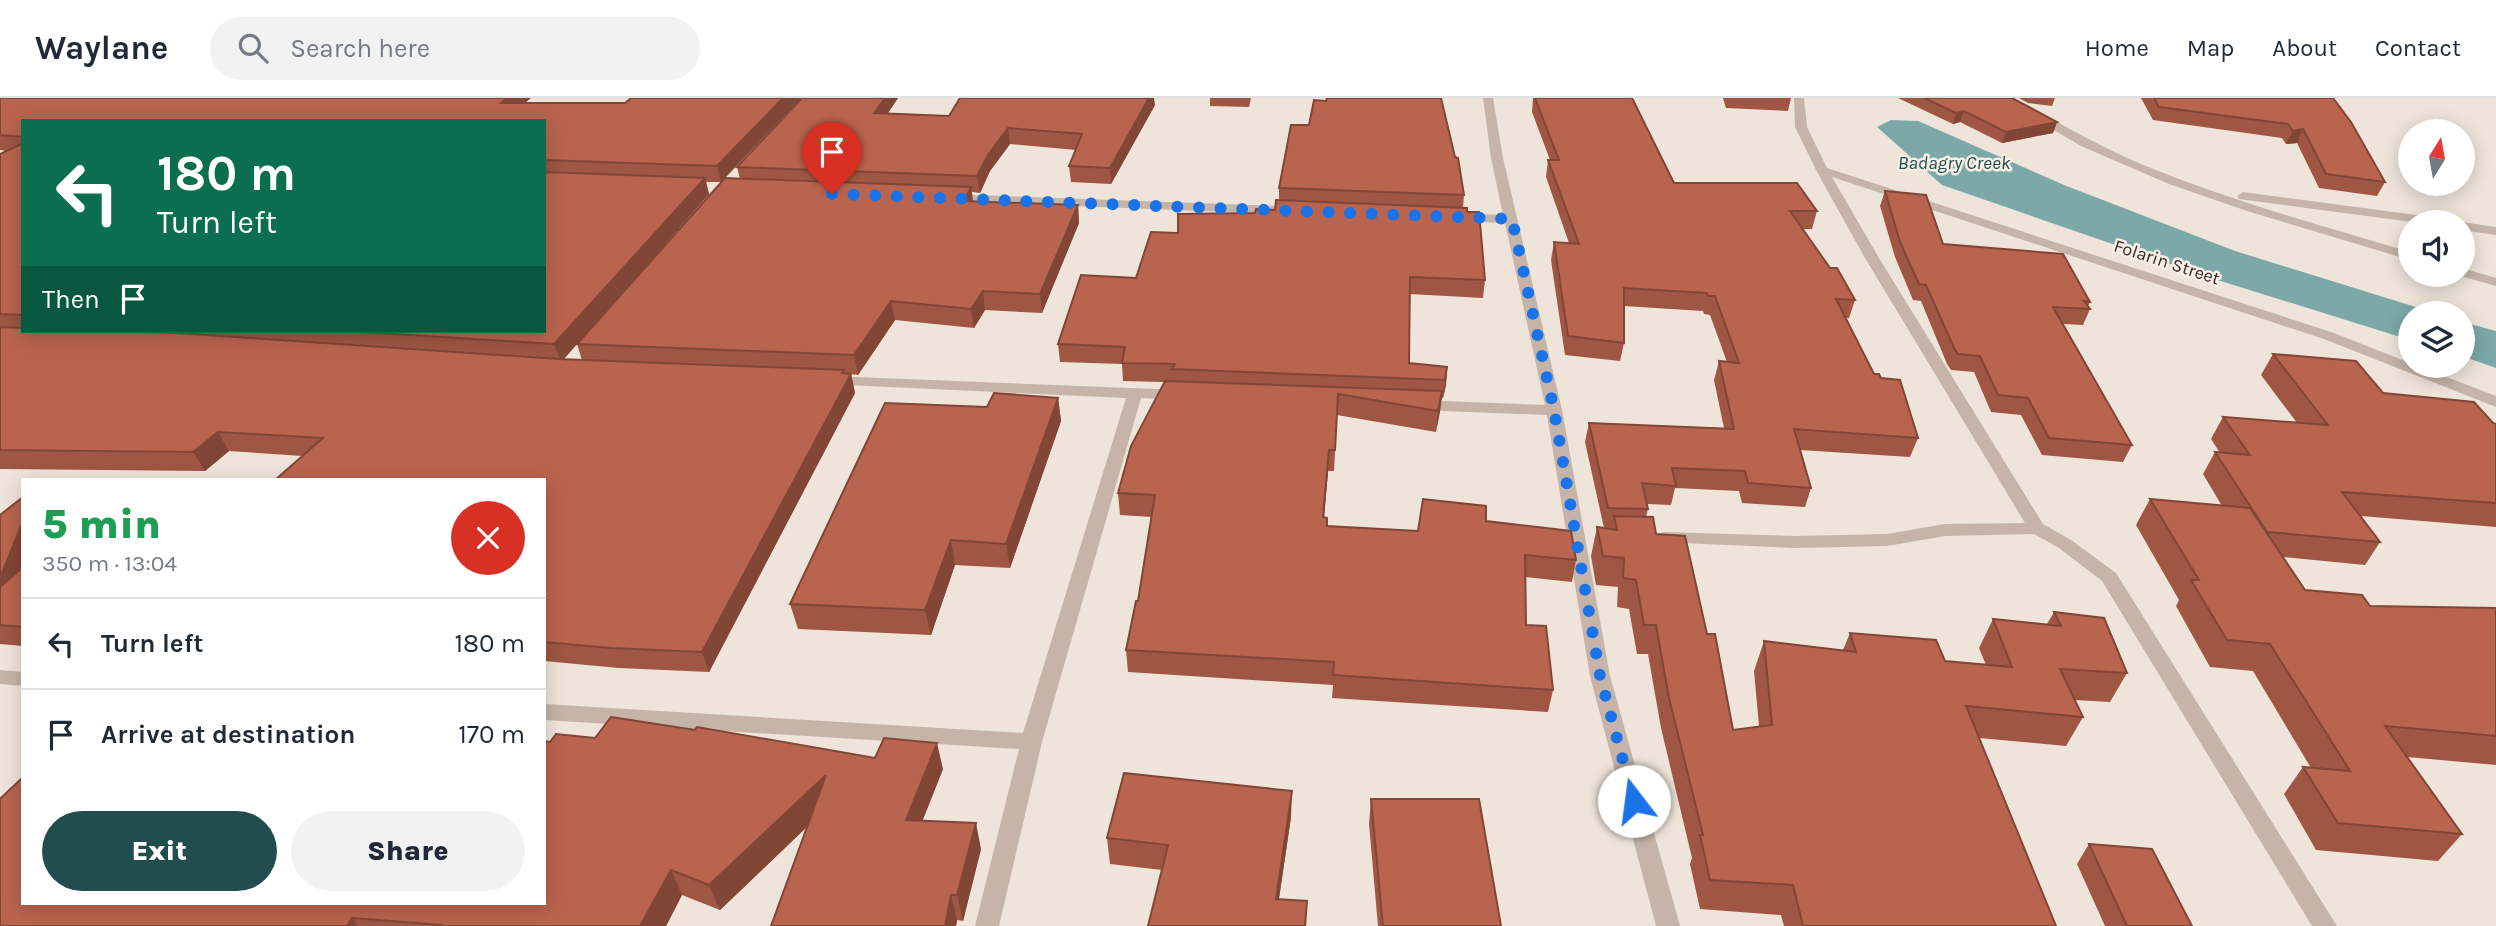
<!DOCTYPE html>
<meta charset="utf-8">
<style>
:root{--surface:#fff;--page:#f2f2f3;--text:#1f2937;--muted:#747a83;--line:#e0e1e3;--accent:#214d4f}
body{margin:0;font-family:Karla,sans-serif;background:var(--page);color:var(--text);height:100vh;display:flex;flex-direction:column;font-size:26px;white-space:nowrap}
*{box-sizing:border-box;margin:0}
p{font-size:23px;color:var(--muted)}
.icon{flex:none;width:38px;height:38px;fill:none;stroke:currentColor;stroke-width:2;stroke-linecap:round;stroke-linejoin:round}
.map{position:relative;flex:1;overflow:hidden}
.side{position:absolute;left:21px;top:380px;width:525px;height:427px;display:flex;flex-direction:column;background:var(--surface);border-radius:0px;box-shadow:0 4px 18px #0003}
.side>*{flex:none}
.guide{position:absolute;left:21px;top:21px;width:525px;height:214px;border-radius:0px;box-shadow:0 4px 18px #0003;background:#0b6e4f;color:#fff;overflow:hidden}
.needle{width:46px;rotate:11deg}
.buttons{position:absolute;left:2398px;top:21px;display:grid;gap:14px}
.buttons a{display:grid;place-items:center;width:77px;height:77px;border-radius:50%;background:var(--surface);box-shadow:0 4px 18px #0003;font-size:35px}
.pin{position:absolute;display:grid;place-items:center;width:60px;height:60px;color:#fff;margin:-72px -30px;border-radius:50% 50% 50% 0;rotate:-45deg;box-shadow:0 0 7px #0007}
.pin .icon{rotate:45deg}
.me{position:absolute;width:77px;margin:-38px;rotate:345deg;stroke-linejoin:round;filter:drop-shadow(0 0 5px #0008)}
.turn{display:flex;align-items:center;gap:24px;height:147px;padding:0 21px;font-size:32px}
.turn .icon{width:91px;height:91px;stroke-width:2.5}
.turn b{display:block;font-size:49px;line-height:60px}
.then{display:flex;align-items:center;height:66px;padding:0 21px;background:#0003;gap:14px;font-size:26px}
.round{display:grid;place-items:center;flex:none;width:74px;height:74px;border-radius:37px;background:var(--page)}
.head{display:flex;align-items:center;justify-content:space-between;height:119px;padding:0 21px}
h1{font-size:42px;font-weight:800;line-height:52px;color:#1e9e55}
.cta{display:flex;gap:14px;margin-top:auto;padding:14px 21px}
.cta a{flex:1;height:80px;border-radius:42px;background:var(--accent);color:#fff;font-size:28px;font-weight:800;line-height:80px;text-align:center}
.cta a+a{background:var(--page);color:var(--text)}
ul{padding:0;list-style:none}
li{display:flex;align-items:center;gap:21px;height:91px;padding:0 21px;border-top:2px solid var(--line)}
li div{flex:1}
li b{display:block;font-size:26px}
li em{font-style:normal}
header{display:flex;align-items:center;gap:42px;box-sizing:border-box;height:98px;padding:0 35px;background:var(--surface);border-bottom:2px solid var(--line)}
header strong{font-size:33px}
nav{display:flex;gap:38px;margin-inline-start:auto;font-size:24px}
.search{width:490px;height:63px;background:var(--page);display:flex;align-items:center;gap:18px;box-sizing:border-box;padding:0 24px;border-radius:38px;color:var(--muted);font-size:26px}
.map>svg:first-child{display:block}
</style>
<header>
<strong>Waylane</strong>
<div class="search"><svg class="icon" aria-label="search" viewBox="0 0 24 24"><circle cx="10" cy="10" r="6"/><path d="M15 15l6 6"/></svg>Search here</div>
<nav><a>Home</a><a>Map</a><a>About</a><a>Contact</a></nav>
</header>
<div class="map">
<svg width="2496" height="828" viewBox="0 0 2496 828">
<rect width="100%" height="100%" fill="#eee4da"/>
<path fill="#7ca8a8" d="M1891 22 1918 23 2064 87 2235 153 2435 215H2410V242L2208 179 1942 87 1877 29Z
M2462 224 2496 233V270L2462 258Z"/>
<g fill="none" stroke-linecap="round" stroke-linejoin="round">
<path fill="#c5b4a7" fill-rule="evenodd" d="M1483 0H1493L1503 60 1562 312 1610 578 1680 828H1656L1590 578 1547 317 1417 312 1409 307 1417 302 1545 307 1505 125 1456 123 1450 119 1456 115 1503 117 1491 60Z
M1794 0H1804L1807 29 1827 70 2334 235 2410 265V268H2418L2496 298V309L2324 241 1832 79 1879 160 2043 426 2071 442 2116 475 2337 828H2312L2102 483 2059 450 2034 436 1945 438 1887 448 1796 450 1657 444 1654 440 1663 434 1796 438 1887 436 1945 426 2025 425 1865 160 1816 72 1795 29Z
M1999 0H2012C2055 22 2096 47 2141 66 2228 102 2319 127 2410 154V162L2247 113 2169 86 2081 48Z
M2243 94 2439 120 2445 124H2412L2239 101 2237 98Z
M949 96 1277 108 1283 112 1277 116 945 103V97Z
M2461 124H2462L2496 129V137L2462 132Z
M2462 170 2496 180V188L2457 177H2462Z
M830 278 1180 292 1188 297 1180 302 1141 300 1042 644 999 828H975L1019 651 544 622V606L1023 635 1126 300 825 286 822 283Z
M0 572 23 574V588L0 586Z"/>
</g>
<path fill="#9f5643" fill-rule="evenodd" d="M0 0 625 5 801 0 725 80 740 81 737 69 802 0H898L888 15 949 18 1155 7 1111 86 1071 84 1069 68 1076 52 1010 46 990 73 980 95 972 94 973 103 1078 107 1079 125 1042 215 985 212 974 230 895 222 858 277 851 276 855 295 709 574 619 570 544 563V382L302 358 229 353 205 373 0 371V56L7 53 0 52ZM23 23H544V233H23ZM706 84H721L625 192 709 96ZM577 246 582 262 564 261Z
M1210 0H1251L1249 9 1210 8Z
M1533 0H1632L1674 85 1817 113 1812 131H1802L1830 170 1855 202 1849 220H1846L1874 276 1918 340 1910 359 1800 352 1811 390 1805 409 1742 405 1739 393 1675 390 1671 407 1647 406 1648 411 1646 419 1656 436 1707 536 1733 632 1759 628 1754 573 1764 543 1843 552 1850 535 1945 563 1986 567 1979 550 1993 521 2047 526 2054 514 2127 575 2110 604 2075 602 2083 619 2066 648 1979 640 2056 828H1784L1781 817 1700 811 1690 766 1692 760 1661 630 1648 556H1637L1629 511 1617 509 1618 489 1596 487 1591 458 1597 429 1611 431V430H1604L1585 344 1589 325 1724 330 1714 282 1719 263 1727 264 1710 217 1704 216 1703 213 1624 208V245L1620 263 1565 257 1551 162 1554 144 1569 145 1546 79 1548 62H1550L1532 14Z
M1723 0H1791L1788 13 1726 10Z
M1898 0H2012L2057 24 2053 35 2002 45 1960 24 1953 26Z
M2019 0H2055L2052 8 2028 5Z
M2141 0H2333L2385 84 2377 98 2319 90 2297 45 2286 46 2282 40 2153 22Z
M1455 59 1464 97 1463 109 1485 182 1483 200 1410 196 1409 265 1447 269 1446 287 1443 300H1442L1436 334 1337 317 1334 373H1328L1324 420 1327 428 1418 433 1486 423 1576 462 1572 484 1525 479 1526 527 1553 592 1548 614 1332 600 1333 587 1128 574 1126 552 1138 503 1152 419 1120 417 1118 395 1164 284 1123 283 1122 266 1060 264 1058 246 1136 180 1178 135 1255 115 1275 112 1279 102V90Z
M1885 93 1943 146 2090 204 2088 208 2090 211 2083 227 2063 226 2132 347 2123 364 2042 357 2021 317 1991 314 1974 274 1951 272 1947 266 1921 203 1913 202 1895 159 1880 108Z
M2273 256 2383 295 2496 326V429L2361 418 2380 444 2365 467 2283 459 2305 492 2370 508 2496 510V667L2407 659 2462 736 2438 763 2316 752 2284 696 2303 669 2311 670 2253 573 2210 569 2176 508 2179 502 2136 427 2150 401 2222 408 2203 376 2215 354 2220 355 2211 341 2223 319 2297 325 2261 277Z
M1058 300 1061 323 1010 470 955 467 931 537 798 531 790 506 987 309Z
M23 399V548L0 546V417Z
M550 644 875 660 943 671 922 723 981 751 963 823 957 822 956 828H771L808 728 720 812 682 797 666 828H0L23 805Z
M1371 701 1501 828H1378L1369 726Z
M1291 719 1279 801 1306 828 1162 772 1110 766 1107 740Z
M2089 746 2192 828H2105L2077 766Z"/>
<path fill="#824637" d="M507 0H531L506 21 501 5Z
M783 0H801L721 84 717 68Z
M885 0H898L877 31 874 15Z
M1149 0H1154L1155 7 1111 86 1110 70Z
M1964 13 1960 24 1953 26 1956 15Z
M2057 24 2053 35 2002 45 2006 34Z
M1008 30 1010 46 990 73 980 95 977 78 988 57Z
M2303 31 2297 45 2286 46 2293 33Z
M705 80 709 96 561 264 554 246Z
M971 89 973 107 964 103Z
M1078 107 1079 125 1042 215 1040 196Z
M983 193 985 212 974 230 971 211Z
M891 203 895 222 858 277 854 257Z
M1447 269 1446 287 1443 300 1445 282Z
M844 272 847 283 851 276 855 295 709 574 702 554Z
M1442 293 1440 314 1436 334 1438 313Z
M1058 300 1061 323 1010 470 1006 446Z
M218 334 229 353 205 373 193 354Z
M1329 352 1328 373 1322 442 1323 419Z
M23 423V480L0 501V480Z
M951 442 955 467 931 537 925 512Z
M937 645 943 671 913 747 906 722Z
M826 677 834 703 720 812 709 787Z
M1292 693 1291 719 1275 827 1276 801Z
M976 725 981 751 963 823 957 797Z
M671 772 682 797 666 828H640Z
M951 797 957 822 956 828H945Z
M352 820 358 828H347Z"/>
<path fill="#b9644e" stroke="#824637" stroke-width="2" d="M0 0H507L501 5H625L631 0H783L717 68 544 62V23H23V39L0 37Z
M802 0H885L874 15 949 18 960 0H1149L1110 70 1069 68 1082 36 1008 30 988 57 977 78 737 69Z
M1327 0H1441L1455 59 1458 60 1464 97 1279 90 1291 27H1309L1314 2 1326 3Z
M1535 0H1632L1674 85H1797L1817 113H1790L1830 170H1837L1855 202 1836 201 1874 276H1879L1881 280 1900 282 1918 340 1794 331 1811 390 1748 385 1745 373 1672 370 1676 388 1642 385 1648 411 1608 410 1589 325 1734 331 1719 263 1739 265 1715 198H1708L1707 195 1624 190V245L1568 238 1554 144 1579 146 1548 62H1559Z
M1924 0H2012L2057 24 2006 34 1964 13 1956 15Z
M2154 0H2333L2351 24 2385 84 2326 76 2303 31 2293 33 2288 26 2159 9Z
M23 45V217L0 216V56Z
M544 74 705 80 554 246 346 233H544Z
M725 80 971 89 964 103 1078 107 1040 196 983 193 971 211 891 203 854 257 577 246Z
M1885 93 1926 97 1943 146 2063 156 2090 204 2084 203 2090 211 2053 209 2132 347 2049 340 2028 300 1998 297 1980 258 1958 256 1954 250 1926 187 1919 186 1900 144Z
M1276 102 1467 110V114H1479L1485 182 1410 179 1409 265 1447 269 1445 282 1172 271 1175 266 1122 265 1125 249 1058 246 1081 177 1136 180 1151 134 1178 135V116L1255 115 1256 111 1275 112Z
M0 229 23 230V233H108L177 235 559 261 844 272 842 275 851 276 702 554 611 550 544 544V382H275L323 340 218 334 193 354 0 352Z
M2273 256 2356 263 2383 295 2474 304 2493 325 2496 326V405L2342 394 2380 444 2267 434 2215 354 2250 357 2223 319 2328 327Z
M1165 283 1442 293 1438 313 1338 296 1335 352H1329L1323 419 1327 420V428L1418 433 1423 401 1486 408V423L1571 433 1576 462 1525 457 1526 527 1546 528 1553 592 1333 577 1334 564 1126 552 1136 503H1138L1155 397 1118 395 1131 348Z
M994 295 1058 300 1006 446 951 442 925 512 790 506 885 305 987 309Z
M23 399V423L0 480V417Z
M2150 401 2250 410 2305 492 2362 497 2370 508 2496 510V638L2385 628 2462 736 2338 725 2303 669 2350 673 2270 546 2227 542 2191 482H2199Z
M1614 418 1653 419 1656 436 1685 438 1707 536H1715L1733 632 1772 627 1764 543 1856 554 1850 535 1936 542 1945 563 2012 569 1993 521 2061 528 2054 514 2104 520 2127 575 2060 571 2083 619 1966 608 2056 828H1803L1793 787 1710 782 1700 737H1703L1669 600 1656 527H1644L1636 482 1623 480 1624 460 1603 458 1597 429 1617 432Z
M23 469V529L0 527V489Z
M611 619 695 632 697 629 875 660 884 640 937 645 906 722 976 725 957 797H951L945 828H771L826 677 709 787 671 772 640 828H441V827L352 820 347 828H0V701L23 679V805H544V643L550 644 556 636 595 640Z
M1124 675 1292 693 1276 801 1307 803 1305 828H1148L1168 747 1107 740Z
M1371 701H1479L1501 828H1383Z
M2089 746 2152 751 2192 828H2127Z"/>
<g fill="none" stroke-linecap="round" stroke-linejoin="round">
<path stroke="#1a73e8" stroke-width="12" stroke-dasharray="0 21.6" d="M832 96 1512 121 1554 312 1600 578 1634 703"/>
</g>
<g text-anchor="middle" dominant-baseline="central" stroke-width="5" stroke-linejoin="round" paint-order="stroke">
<g font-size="18" fill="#322a27" stroke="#f7eee6">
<text transform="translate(2167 164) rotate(18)">Folarin Street</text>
</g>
<g font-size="19" font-style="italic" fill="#214d4f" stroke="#f7eee6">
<text x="1954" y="65">Badagry Creek</text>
</g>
</g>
</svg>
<div class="buttons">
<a><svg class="needle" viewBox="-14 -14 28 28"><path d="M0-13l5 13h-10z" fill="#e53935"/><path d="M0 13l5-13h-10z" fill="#747a83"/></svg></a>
<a><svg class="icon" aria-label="sound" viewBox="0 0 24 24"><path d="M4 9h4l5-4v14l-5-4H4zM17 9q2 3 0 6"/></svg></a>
<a><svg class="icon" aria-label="layers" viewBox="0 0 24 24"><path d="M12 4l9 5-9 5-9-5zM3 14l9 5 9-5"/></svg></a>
</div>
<div class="pin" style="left:832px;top:96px;background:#d93025"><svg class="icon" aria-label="arrive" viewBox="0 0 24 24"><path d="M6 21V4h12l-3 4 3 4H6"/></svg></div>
<svg class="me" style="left:1634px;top:703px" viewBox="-20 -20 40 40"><circle r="19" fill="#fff"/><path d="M0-13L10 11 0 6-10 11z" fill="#1a73e8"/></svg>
<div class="guide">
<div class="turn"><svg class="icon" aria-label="left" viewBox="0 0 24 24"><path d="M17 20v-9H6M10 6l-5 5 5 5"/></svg><div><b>180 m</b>Turn left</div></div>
<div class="then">Then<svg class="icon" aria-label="arrive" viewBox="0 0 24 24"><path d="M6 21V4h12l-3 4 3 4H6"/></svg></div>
</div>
<section class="side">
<div class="head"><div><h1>5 min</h1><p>350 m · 13:04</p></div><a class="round" style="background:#d93025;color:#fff"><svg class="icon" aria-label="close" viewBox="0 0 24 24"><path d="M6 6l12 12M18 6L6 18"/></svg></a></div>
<ul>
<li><svg class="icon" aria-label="left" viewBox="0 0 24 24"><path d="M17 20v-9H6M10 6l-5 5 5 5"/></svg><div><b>Turn left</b></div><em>180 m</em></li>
<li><svg class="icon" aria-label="arrive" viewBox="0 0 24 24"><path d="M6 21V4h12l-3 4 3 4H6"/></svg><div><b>Arrive at destination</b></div><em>170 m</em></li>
</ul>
<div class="cta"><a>Exit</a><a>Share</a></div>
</section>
</div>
